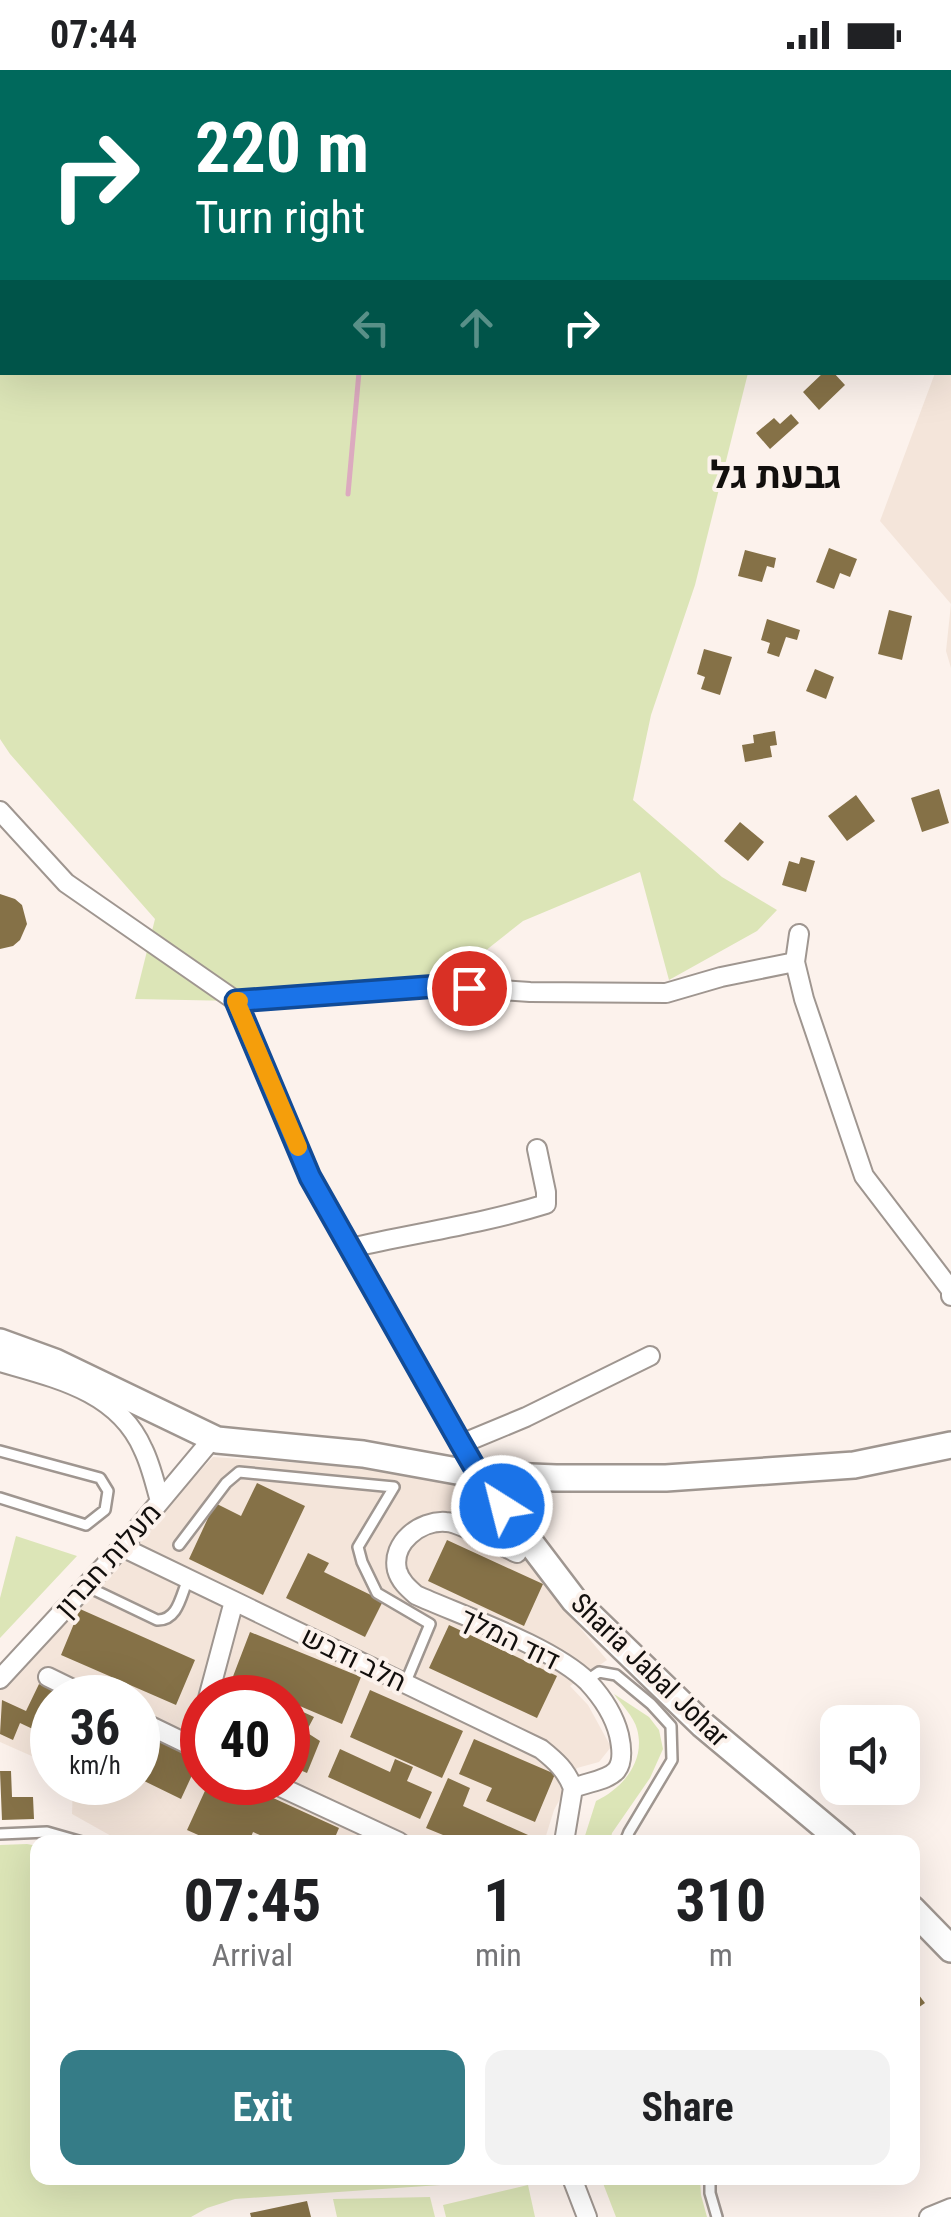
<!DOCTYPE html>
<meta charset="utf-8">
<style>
:root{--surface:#fff;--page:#f2f2f2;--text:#202124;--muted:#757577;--accent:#357c87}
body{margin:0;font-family:"Roboto Condensed",Heebo,sans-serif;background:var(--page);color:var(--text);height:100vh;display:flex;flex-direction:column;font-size:38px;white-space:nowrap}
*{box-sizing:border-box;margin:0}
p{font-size:32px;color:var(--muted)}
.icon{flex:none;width:55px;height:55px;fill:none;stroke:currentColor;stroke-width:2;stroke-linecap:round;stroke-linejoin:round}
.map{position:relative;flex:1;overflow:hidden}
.sheet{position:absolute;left:30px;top:1765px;width:890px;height:350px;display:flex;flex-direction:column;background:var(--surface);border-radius:20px;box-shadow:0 10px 40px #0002}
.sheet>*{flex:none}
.banner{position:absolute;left:0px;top:0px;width:952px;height:305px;box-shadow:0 10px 40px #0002;background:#00695c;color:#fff;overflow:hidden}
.buttons{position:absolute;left:820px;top:1635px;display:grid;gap:20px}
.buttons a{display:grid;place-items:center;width:100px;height:100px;border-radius:20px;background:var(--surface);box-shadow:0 10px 40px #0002;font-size:50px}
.speed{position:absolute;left:30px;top:1605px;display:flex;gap:20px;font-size:50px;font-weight:700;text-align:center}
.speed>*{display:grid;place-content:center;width:130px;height:130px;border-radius:50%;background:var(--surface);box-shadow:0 10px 40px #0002;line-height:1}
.speed small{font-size:25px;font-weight:400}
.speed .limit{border:15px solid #d22;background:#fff;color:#111}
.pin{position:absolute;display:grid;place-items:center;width:85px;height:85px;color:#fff;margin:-42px;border:5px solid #fff;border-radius:50%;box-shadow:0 2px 10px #0007}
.me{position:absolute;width:110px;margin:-55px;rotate:324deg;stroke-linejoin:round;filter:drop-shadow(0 0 8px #0008)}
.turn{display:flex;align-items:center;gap:35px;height:210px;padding:0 30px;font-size:45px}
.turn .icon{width:130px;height:130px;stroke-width:2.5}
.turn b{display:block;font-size:70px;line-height:85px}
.lanes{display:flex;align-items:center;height:95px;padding:0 30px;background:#0003;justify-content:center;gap:50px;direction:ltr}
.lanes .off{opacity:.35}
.eta{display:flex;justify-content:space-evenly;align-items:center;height:170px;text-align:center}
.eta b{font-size:60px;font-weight:700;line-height:70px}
.cta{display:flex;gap:20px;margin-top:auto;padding:20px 30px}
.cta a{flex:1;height:115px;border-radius:20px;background:var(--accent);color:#fff;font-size:40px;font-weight:700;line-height:115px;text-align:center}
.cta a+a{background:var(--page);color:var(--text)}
.status{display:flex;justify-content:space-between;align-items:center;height:70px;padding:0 50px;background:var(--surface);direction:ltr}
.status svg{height:28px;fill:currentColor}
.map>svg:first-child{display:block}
</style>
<div class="status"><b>07:44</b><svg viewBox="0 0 49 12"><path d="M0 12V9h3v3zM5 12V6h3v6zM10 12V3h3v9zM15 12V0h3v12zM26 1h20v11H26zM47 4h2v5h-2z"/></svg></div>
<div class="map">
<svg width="951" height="2147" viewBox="0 0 951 2147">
<rect width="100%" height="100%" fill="#fcf2ec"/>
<path fill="#f4e5da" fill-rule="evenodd" d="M951 260V598L946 581 951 534 880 451 935 303 950 302Z
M213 1387 373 1398 475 1417 560 1534 607 1590 570 1616 588 1635 611 1677 599 1692 577 1698 554 1740 544 1772H122L72 1744 73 1713 138 1712V1628H52V1695L0 1672V1620L5 1613ZM202 1628H288V1712H202Z"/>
<path fill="#dce5b7" d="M188 0H475L481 2H184Z
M543 0H820L819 2H541Z
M2 98V302L748 303 695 515 651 645 633 730 722 807 777 840 757 861 669 910 640 802 523 851 456 904 236 931 135 929 155 849 10 684 0 669V99Z
M16 1466 77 1486 0 1568V1528Z
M614 1624 649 1647 659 1660 663 1679 650 1708 612 1763 610 1772H583L596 1731C623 1718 646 1691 637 1659 634 1647 621 1634 614 1624Z
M27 1774 38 1776V2108H542L235 2129 207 2138 191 2147H0V1775Z
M601 2108H700L701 2125 707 2147H616Z
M528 2115 535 2147H446L443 2135Z
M430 2127 435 2147H337L333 2129Z"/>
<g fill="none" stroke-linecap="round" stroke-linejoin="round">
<path stroke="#dcaabf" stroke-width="5" d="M460 2 462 0
M348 424 359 302"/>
</g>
<path fill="#857147" d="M824 302H833L845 315 819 340 803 322Z
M791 344 799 353 770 379 756 363 774 348 780 354Z
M829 478 857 489 850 507 840 503 834 519 816 512Z
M745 480 776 488 774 498 767 496 762 512 738 506Z
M889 540 912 546 902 590 878 584Z
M767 549 800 560 797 570 786 567 779 587 767 583 770 573 761 570Z
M704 579 732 587 720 625 701 619 705 607 697 604Z
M815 599 834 607 826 629 806 621Z
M775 661 777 675 770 676 772 687 745 692 742 675 754 673 753 665Z
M939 719 949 753 922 762 911 728Z
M856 725 875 751 847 771 828 746Z
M740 752 764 772 748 791 724 771Z
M801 787 815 791 806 822 782 815 789 791 799 794Z
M0 824 15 829 22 835 27 854 20 870 13 876 0 879Z
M257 1413 305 1436 263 1525 189 1489 215 1433 241 1446Z
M447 1470 543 1514 524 1556 428 1511Z
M308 1483 329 1493 324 1502 383 1531 365 1567 286 1528Z
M80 1539 195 1590 176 1635 61 1585Z
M449 1555 557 1606 537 1648 429 1598Z
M250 1562 361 1607 342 1654 288 1631V1628H278L232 1609Z
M231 1610 270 1628H223Z
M39 1614 67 1628H52V1668L20 1653 13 1670 0 1664 2 1630 26 1641Z
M370 1620 463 1661 442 1708 350 1667Z
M288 1635 314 1647 306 1662 320 1671 307 1703 288 1695Z
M138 1661 199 1690 181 1729 138 1708Z
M474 1669 555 1704 535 1752 486 1731 492 1718 459 1704Z
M340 1679 390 1702 395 1689 413 1697 407 1711 432 1722 420 1749 328 1707Z
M0 1701H11L12 1727H33L34 1749 2 1750Z
M448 1708 470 1718 463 1736 537 1769 536 1772H460L426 1758Z
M209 1712H238L339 1758 333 1772H276L253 1762 249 1772H214L187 1760Z
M912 1916 925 1933 912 1942Z
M307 2131 311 2147H251L250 2143Z"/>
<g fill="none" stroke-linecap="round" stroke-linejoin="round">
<defs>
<path id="lane" d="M0 1381 100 1408 108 1421 105 1440 86 1455 0 1428
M179 1475 226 1413 239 1402 394 1417 358 1477 362 1492 377 1523 430 1554 405 1614
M86 1516 157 1550C178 1551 181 1525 188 1509
M586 1611 599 1602 616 1605 651 1634 671 1656 672 1690 629 1762 625 1772
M0 1764 47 1762 82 1772
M710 2108V2123L717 2147"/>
<path id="street" d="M0 741 66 813 236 931 310 1107 479 1405
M799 864 795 892 804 929 864 1106 951 1220V1226
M236 931 439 916 530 922 666 923 721 907 795 892
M350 1178C415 1163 482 1154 546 1134V1122L537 1079
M0 1292C55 1308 118 1321 143 1379 151 1395 155 1414 160 1431
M461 1374 526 1347 650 1286
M122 1477 541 1679C556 1691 566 1700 573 1718
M517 1483C501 1476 460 1452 446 1452 420 1450 391 1473 397 1500 400 1511 408 1518 416 1525 463 1546 553 1577 588 1612 602 1627 614 1645 619 1665 629 1710 607 1706 573 1718L564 1772
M48 1607 91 1628
M0 1609 122 1477 213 1368
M208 1628 234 1531
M138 1650 202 1681
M201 1680 202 1650
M270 1712 399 1772
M572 2108 587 2147
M929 2147 951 2138"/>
<path id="secondary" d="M0 1272 55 1292 217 1370 363 1384 479 1405 556 1408H666L854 1395 951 1375
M479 1405 574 1530 703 1655 843 1772
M912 1839 951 1879"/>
<path id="highway" d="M138 2 141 0
M0 78 2 77"/>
</defs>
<use href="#lane" stroke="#9f9690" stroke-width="14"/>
<use href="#street" stroke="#9f9690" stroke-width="22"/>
<use href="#secondary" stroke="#9f9690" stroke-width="30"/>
<use href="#highway" stroke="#d4d4d3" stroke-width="38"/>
<use href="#lane" stroke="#fff" stroke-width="9"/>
<use href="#street" stroke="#fff" stroke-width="18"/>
<use href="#secondary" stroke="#fff" stroke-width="25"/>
<use href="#highway" stroke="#f7a8a3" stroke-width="32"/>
</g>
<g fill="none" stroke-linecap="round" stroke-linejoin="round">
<defs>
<path id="route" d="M469 918 439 916 236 931 310 1107 461 1374 479 1405 502 1436"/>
</defs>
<use href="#route" stroke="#114b97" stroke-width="25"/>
<use href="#route" stroke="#1a73e8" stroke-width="18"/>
<path stroke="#f59e0b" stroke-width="18" d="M239 931H236L298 1077"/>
</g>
<g text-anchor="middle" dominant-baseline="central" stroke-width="8" stroke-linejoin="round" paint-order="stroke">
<g font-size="28" fill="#120f0d" stroke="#fcf2ec">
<text transform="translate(108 1490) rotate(-48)">מעלות חברון</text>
<text transform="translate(510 1569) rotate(26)">דוד המלך</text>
<text transform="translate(354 1589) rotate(26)">חלב ודבש</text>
<text transform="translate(650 1600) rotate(44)">Sharia Jabal Johar</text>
</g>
<g font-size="38" font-weight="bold" fill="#120f0d" stroke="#fcf2ec">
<text x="776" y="405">גבעת גל</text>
</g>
</g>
</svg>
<div class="buttons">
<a><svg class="icon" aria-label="sound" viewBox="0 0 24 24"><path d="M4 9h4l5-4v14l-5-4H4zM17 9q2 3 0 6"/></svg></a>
</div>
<div class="speed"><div>36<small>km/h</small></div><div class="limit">40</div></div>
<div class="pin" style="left:469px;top:918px;background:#d93025"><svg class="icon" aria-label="arrive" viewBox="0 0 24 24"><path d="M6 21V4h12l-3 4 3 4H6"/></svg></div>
<svg class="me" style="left:502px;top:1436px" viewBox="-20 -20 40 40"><circle r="17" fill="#1a73e8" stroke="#fff" stroke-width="3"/><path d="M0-11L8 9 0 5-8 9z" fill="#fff"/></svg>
<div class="banner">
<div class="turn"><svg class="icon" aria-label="right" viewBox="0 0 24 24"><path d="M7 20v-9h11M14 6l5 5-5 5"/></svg><div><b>220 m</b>Turn right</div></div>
<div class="lanes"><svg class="icon off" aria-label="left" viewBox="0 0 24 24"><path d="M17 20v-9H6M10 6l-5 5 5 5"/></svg><svg class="icon off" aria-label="ahead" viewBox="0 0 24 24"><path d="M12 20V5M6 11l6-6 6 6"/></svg><svg class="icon" aria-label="right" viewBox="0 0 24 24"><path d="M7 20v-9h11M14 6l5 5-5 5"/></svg></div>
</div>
<section class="sheet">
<div class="eta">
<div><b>07:45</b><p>Arrival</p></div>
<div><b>1</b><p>min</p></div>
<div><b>310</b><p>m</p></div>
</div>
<div class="cta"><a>Exit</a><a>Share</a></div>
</section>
</div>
